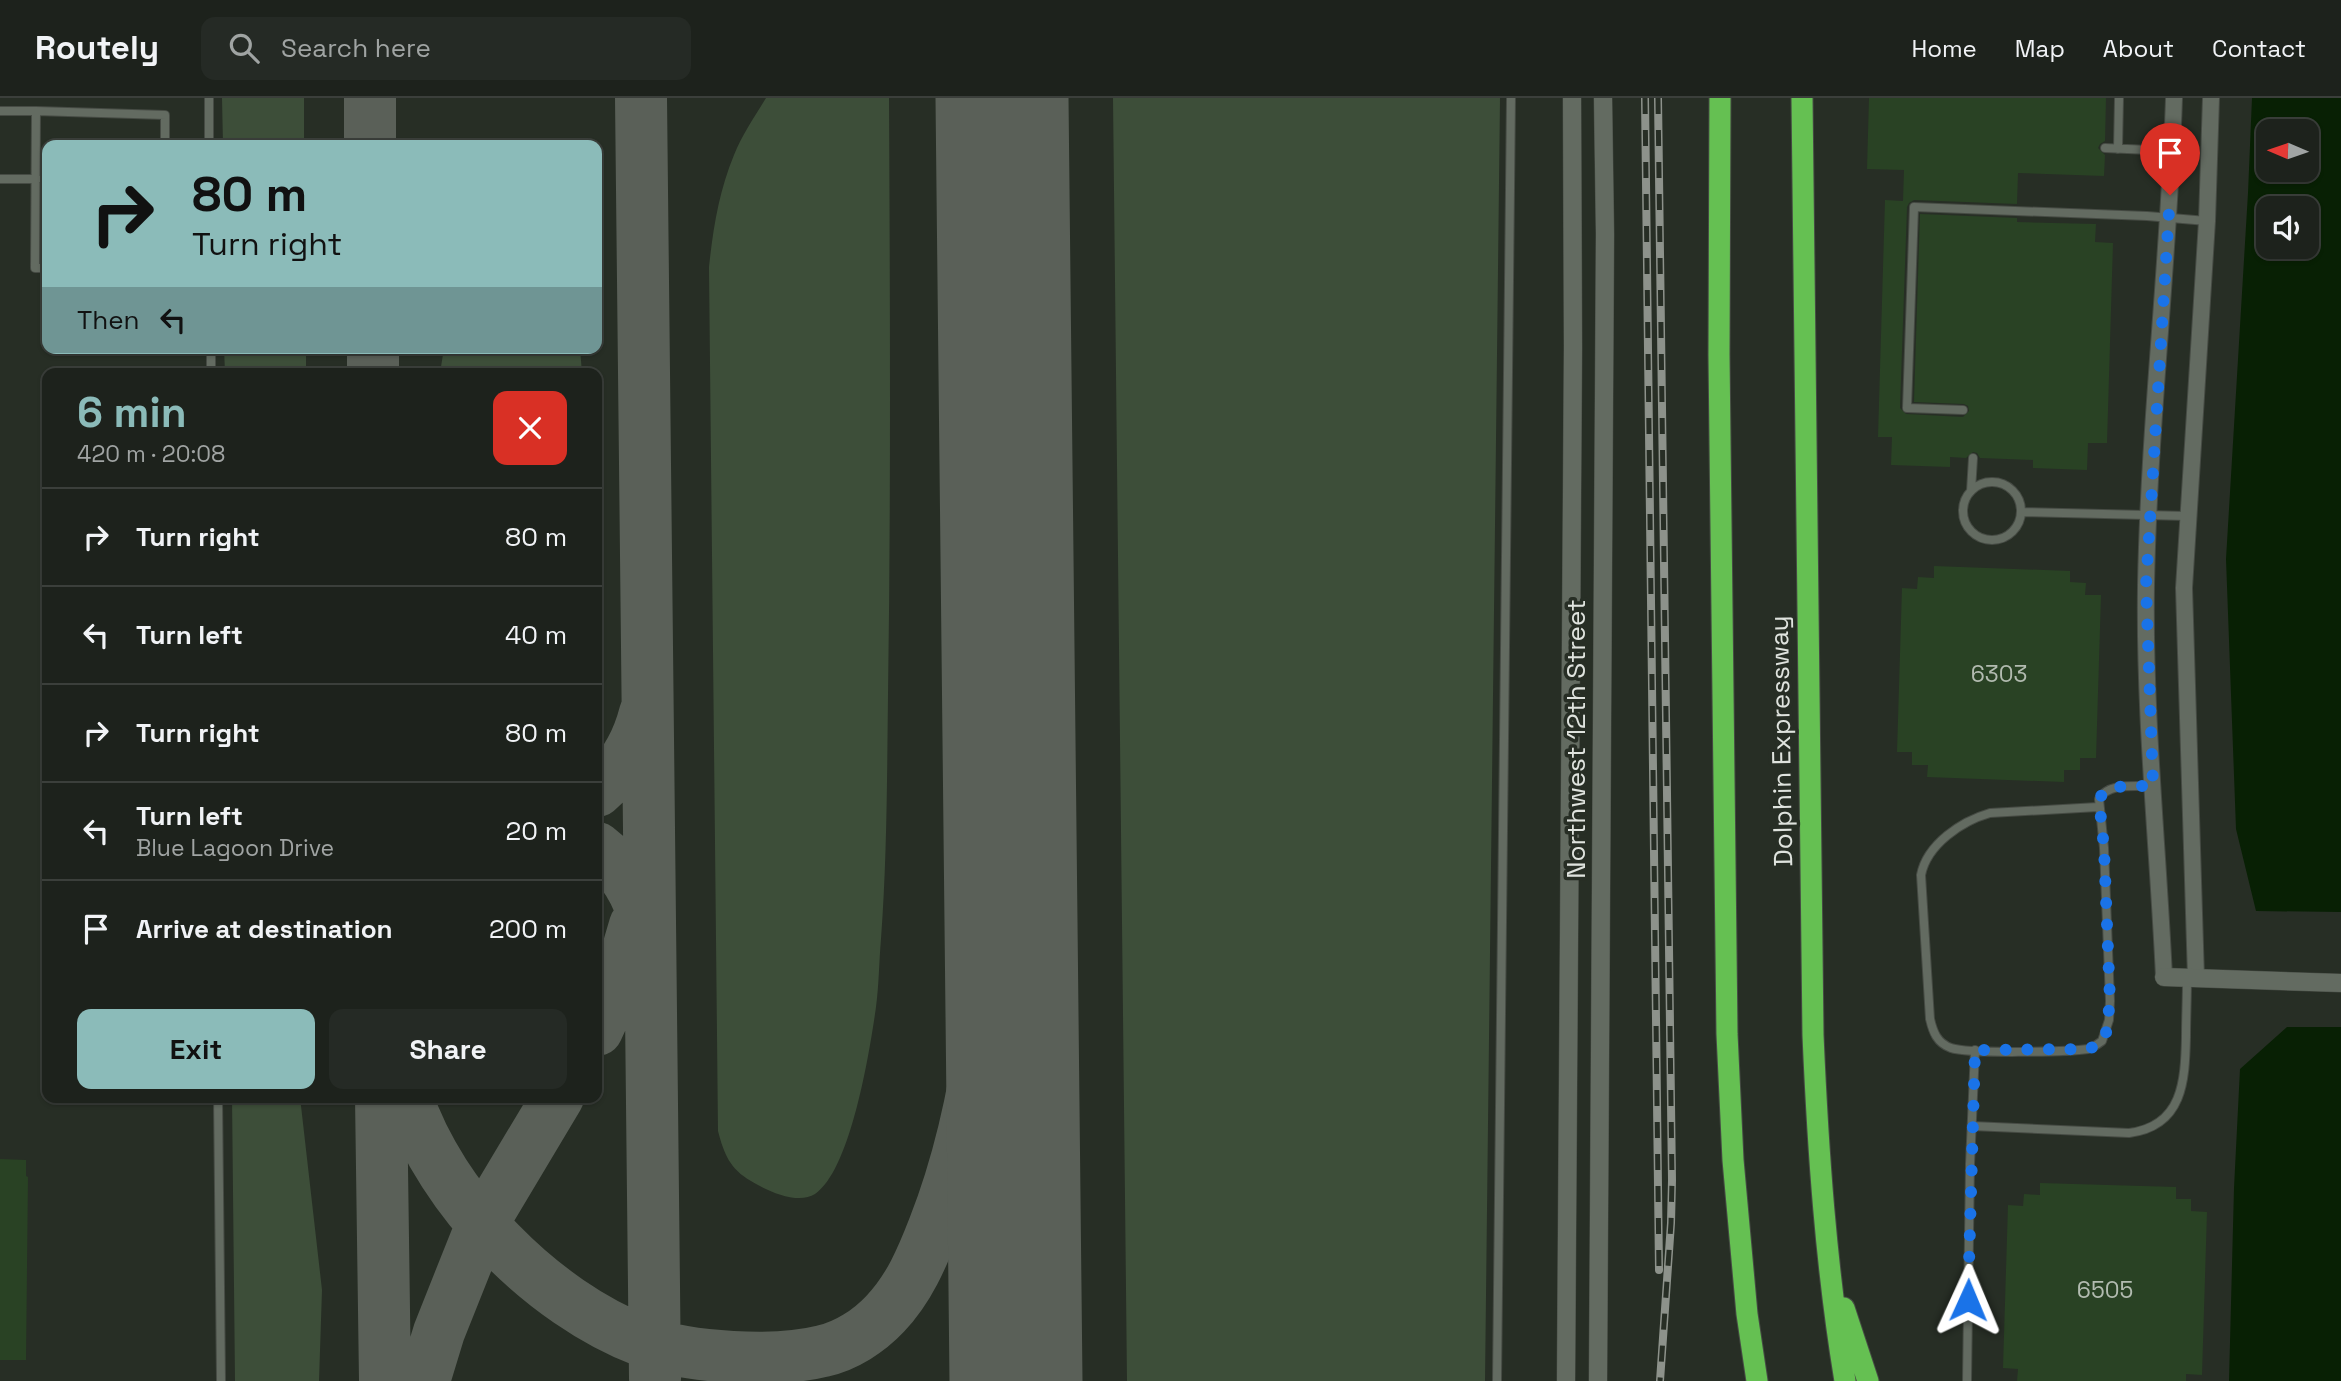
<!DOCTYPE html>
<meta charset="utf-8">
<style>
:root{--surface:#1d221c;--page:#252a25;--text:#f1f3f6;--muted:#a0a4a3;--line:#3b3f3b;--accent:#8bbbb9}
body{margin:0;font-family:"Space Grotesk",sans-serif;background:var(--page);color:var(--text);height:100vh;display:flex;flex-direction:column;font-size:26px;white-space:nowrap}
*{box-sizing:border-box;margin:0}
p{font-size:23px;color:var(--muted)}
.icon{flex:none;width:38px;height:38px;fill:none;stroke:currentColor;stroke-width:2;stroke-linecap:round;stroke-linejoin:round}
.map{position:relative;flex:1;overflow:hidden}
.sheet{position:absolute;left:42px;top:270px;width:560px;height:735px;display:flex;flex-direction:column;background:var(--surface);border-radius:14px;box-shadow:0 2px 5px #0004,0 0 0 2px var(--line)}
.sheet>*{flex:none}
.banner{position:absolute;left:42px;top:42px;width:560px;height:214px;border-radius:14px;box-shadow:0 2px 5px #0004,0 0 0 2px var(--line);background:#8bbbb9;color:#111;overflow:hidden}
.needle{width:46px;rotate:272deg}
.buttons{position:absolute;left:2256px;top:21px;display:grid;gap:14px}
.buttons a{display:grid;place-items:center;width:63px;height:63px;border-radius:14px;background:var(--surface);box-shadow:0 2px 5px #0004,0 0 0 2px var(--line);font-size:35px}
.pin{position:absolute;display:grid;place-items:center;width:60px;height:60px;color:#fff;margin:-72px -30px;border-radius:50% 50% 50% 0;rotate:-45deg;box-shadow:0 0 7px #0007}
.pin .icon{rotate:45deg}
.me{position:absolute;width:77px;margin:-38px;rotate:1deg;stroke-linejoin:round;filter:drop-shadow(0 0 5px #0008)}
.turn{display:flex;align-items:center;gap:24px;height:147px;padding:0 35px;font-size:32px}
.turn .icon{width:91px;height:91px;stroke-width:2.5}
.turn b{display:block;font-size:49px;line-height:60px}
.then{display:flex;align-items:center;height:66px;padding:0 35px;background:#0003;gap:14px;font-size:26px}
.round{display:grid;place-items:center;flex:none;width:74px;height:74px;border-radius:14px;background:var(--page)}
.summary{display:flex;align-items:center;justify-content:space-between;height:119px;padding:0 35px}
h1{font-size:42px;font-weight:700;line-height:52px;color:var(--accent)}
.primary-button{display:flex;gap:14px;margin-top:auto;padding:14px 35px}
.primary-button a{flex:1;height:80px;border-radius:14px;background:var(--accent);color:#111;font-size:28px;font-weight:700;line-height:80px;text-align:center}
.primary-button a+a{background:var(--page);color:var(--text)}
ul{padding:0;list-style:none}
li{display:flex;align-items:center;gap:21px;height:98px;padding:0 35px;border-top:2px solid var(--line)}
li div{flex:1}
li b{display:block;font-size:26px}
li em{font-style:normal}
header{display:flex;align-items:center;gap:42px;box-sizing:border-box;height:98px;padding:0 35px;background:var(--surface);border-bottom:2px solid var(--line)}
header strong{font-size:33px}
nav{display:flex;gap:38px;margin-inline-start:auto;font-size:24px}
.search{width:490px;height:63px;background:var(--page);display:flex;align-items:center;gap:18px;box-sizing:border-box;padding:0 24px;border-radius:14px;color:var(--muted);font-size:26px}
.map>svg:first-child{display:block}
</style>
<header>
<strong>Routely</strong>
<div class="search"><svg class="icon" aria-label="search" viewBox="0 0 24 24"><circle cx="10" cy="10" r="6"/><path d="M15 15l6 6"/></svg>Search here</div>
<nav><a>Home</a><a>Map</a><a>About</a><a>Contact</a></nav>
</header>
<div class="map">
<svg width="2341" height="1283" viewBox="0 0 2341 1283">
<rect width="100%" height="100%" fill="#272e25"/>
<path fill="#3d4e39" d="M222 0H304V47H223Z
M766 0H889C890 199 891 399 888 598 887 679 887 760 881 841 879 864 879 887 876 909 870 952 851 1072 815 1096 798 1107 767 1093 751 1083 730 1071 724 1056 718 1033L709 169C713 131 719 93 734 57 742 37 755 18 766 0Z
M1113 0H1500L1485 1283H1127Z
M224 250H306V275H225Z
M444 250H580L582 275H440Z
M232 999H300L322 1192 319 1283H235Z"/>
<path fill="#082004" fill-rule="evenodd" d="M2252 0H2341V814L2256 813 2236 731 2226 461 2248 95ZM2268 33H2306V72H2268ZM2268 110H2306V149H2268Z
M2287 929H2341V1283H2229L2234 1090 2240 971Z"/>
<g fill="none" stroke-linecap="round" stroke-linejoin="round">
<path stroke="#5a6058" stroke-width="52" d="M370 0V47
M641 0 655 1280
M373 250V275
M597 693C622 672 637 647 645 615
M597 750C622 769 639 797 646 828
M597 932 617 888 635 827
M381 999 385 1283
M407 999C441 1102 543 1205 643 1243 689 1260 775 1265 823 1253 846 1248 869 1233 885 1216 909 1191 922 1160 934 1129 985 999 993 857 999 719 1002 647 1005 576 1008 504
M424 1283 439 1234 482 1126 558 999"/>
<path stroke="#5a6058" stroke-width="133" d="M1002 0 1016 1283"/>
</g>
<path fill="#294224" d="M1869 0H2106L2105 43 2100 46 2098 50 2105 57 2104 78 2018 75 2017 106 1914 102 1909 105 1907 109 1900 310 1906 316 1963 319 1969 313 1968 308 1964 306 1914 304 1920 116 2017 120V124L2096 126 2095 144 2113 145 2107 345H2088L2087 372 2033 370V362L1980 360 1977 355 1973 354 1966 360 1950 359V369L1891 367 1892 339H1878L1885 102 1903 103 1904 72 1867 71Z
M1934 468 2070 473V484L2086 485 2085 497H2101L2096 660H2080V672H2064V684L1927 679 1928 667H1912V654H1897L1902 490 1917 491 1918 479 1934 480Z
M0 1061 26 1062V1078L28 1079 26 1262H0Z
M2040 1085 2176 1089V1101H2191V1113L2207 1114 2202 1277 2186 1276V1283H2017L2018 1271 2003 1270 2008 1107 2023 1108 2024 1096 2040 1097Z"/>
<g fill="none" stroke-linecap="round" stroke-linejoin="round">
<defs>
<path id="lane" d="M209 0V47
M0 13H36
M2105 50 2172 53
M2118 51 2119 0
M0 81H37
M47 170H35L36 13 165 17V47
M211 250V275
M1963 312 1907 310 1914 109 2147 118 2207 123
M1963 413a29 29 0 1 1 58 0a29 29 0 1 1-58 0Z
M1971 393 1973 360
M2021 414 2187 418
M2098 709 1990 715C1962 723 1927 746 1921 777L1930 921C1933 934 1937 945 1951 950 1968 956 2068 954 2088 951 2094 949 2097 947 2102 943L2109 922 2110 903 2104 750 2099 701C2109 684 2135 689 2153 688
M218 999 221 1283
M1972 1028 2129 1035C2183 1028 2185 983 2186 939 2186 920 2187 900 2187 880
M1497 1283 1511 0
M1967 1283 1970 1066 1975 952"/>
<path id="street" d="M2164 879C2158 749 2144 618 2146 487 2149 324 2169 163 2174 0
M2196 880 2184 490 2207 123 2211 0"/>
<path id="secondary" d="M2164 879 2341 885
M1566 1283 1573 249 1572 0
M1598 1283 1605 136 1603 0"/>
<path id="highway" d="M1720 0 1719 257 1727 936 1733 1062 1747 1216 1757 1283
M1802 0 1813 937C1818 1053 1826 1169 1845 1283
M1844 1210 1868 1283"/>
</defs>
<use href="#lane" stroke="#464b44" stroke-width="10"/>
<use href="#street" stroke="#464b44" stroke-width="18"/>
<use href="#secondary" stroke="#464b44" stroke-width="19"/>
<use href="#highway" stroke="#464b44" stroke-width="23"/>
<use href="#lane" stroke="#636b61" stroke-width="8"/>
<use href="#street" stroke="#636b61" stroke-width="16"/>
<use href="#secondary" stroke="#636b61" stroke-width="18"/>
<use href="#highway" stroke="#65c052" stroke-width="21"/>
<defs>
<path id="rail" d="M1645 0 1659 1172
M1658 0 1672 1082 1671 1125 1660 1283"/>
</defs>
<use href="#rail" stroke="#8d928b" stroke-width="8"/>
<use href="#rail" stroke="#272e25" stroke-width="5" stroke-dasharray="16" stroke-linecap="butt"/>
</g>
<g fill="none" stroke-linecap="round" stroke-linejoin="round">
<path stroke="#1a73e8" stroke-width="12" stroke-dasharray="0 21.6" d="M1968 1202 1975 952 2087 951 2096 948 2106 935 2110 903 2104 750 2099 701C2109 684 2135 689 2153 688L2146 487 2170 97"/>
</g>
<g text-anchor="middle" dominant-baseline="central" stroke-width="7" stroke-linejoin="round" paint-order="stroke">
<g font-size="23" fill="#b2bbb0">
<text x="1999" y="576">6303</text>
<text x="2105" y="1192">6505</text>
</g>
<g font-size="26" fill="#dfe3de" stroke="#272e25">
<text transform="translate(1576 641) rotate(-90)">Northwest 12th Street</text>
<text transform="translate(1781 643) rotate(-91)">Dolphin Expressway</text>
</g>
</g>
</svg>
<div class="buttons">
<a><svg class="needle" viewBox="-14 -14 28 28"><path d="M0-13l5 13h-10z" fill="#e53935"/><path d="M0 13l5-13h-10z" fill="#a0a4a3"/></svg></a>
<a><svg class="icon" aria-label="sound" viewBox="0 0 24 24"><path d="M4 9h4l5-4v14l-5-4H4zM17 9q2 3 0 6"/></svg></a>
</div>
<div class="pin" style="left:2170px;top:97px;background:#d93025"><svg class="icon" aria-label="arrive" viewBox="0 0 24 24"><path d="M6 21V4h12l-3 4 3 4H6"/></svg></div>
<svg class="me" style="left:1968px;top:1202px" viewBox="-20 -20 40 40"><path d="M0-17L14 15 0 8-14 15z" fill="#1a73e8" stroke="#fff" stroke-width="4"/></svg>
<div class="banner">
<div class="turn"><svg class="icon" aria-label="right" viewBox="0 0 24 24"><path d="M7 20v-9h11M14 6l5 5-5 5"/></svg><div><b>80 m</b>Turn right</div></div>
<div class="then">Then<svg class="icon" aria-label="left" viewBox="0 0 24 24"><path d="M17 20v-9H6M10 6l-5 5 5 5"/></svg></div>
</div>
<section class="sheet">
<div class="summary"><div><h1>6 min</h1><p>420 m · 20:08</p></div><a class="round" style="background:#d93025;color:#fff"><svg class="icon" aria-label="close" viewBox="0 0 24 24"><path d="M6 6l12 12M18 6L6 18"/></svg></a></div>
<ul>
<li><svg class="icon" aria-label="right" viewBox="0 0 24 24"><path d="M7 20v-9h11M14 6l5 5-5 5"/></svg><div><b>Turn right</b></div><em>80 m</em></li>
<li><svg class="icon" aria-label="left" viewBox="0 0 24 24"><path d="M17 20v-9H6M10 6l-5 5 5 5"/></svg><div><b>Turn left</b></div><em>40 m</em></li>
<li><svg class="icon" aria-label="right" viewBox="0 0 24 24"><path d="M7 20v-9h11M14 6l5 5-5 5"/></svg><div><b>Turn right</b></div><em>80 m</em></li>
<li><svg class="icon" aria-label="left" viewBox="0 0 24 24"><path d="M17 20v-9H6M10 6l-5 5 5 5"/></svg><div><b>Turn left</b><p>Blue Lagoon Drive</p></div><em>20 m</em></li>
<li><svg class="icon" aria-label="arrive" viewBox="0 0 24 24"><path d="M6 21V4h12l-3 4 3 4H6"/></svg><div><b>Arrive at destination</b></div><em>200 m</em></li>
</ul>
<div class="primary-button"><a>Exit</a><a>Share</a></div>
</section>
</div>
